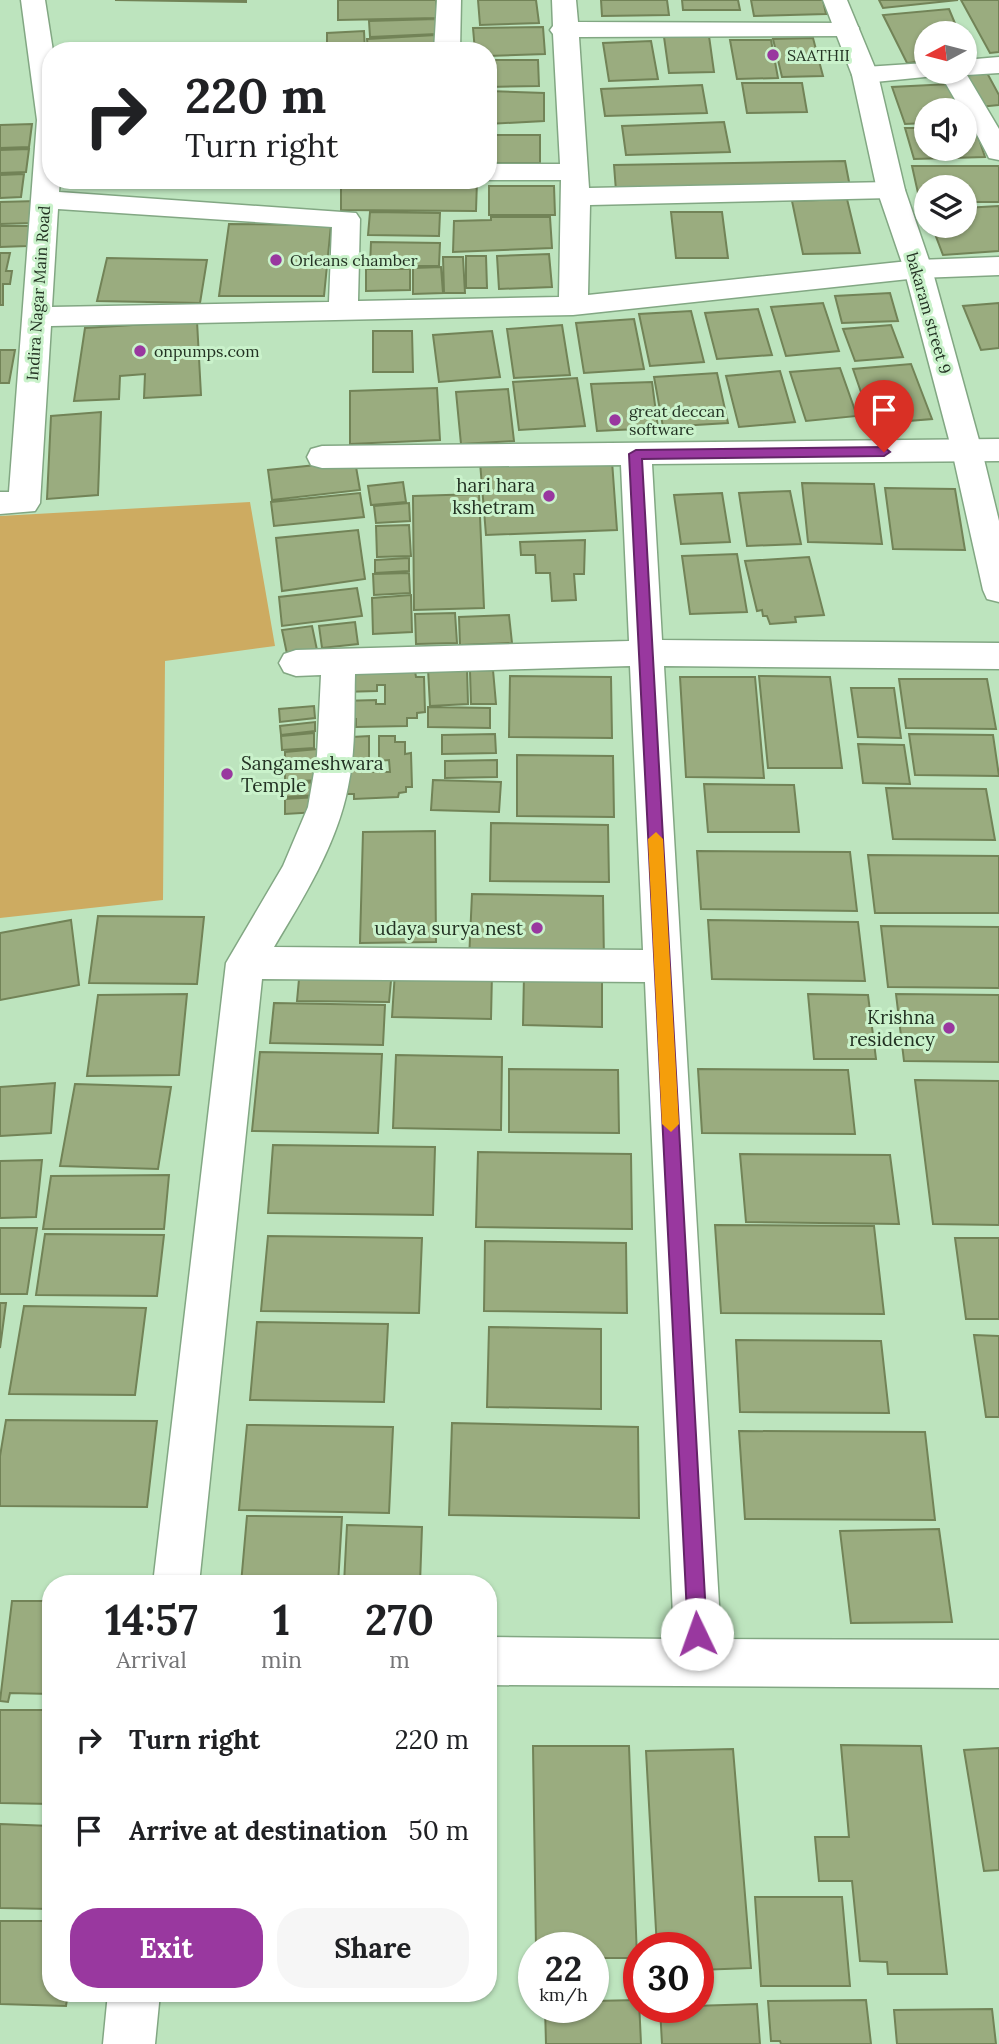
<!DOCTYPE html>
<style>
:root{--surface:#fff;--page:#f6f6f6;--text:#202124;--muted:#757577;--accent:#99389f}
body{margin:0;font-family:Lora,serif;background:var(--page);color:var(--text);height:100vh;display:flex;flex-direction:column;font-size:26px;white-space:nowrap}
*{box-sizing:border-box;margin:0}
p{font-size:23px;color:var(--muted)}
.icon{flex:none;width:38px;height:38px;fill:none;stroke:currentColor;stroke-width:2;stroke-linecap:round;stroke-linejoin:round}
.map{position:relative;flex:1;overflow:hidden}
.drawer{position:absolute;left:42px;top:1575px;width:455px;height:427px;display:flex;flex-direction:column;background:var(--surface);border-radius:28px;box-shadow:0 2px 5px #0004}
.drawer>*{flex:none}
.hud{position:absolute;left:42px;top:42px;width:455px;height:147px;border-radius:28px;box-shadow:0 2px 5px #0004;background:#fff;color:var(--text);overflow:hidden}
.needle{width:46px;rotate:263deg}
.tools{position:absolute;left:914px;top:21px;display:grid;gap:14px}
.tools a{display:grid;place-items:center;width:63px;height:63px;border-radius:50%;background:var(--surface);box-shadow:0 2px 5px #0004;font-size:35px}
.speed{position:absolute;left:518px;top:1932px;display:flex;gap:14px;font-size:35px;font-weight:700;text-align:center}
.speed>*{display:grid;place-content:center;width:91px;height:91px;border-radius:50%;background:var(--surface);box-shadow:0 2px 5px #0004;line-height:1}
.speed small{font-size:18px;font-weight:400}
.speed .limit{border:10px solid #d22;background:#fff;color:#111}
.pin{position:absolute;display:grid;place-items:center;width:60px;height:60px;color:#fff;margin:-72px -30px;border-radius:50% 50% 50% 0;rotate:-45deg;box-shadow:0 0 7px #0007}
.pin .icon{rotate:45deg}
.me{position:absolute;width:77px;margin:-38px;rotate:357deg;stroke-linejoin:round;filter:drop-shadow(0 0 5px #0008)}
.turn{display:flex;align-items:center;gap:24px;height:147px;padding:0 28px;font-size:32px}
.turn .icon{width:91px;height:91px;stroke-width:2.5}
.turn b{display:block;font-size:49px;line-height:60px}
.eta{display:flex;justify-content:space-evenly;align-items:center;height:119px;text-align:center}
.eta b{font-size:42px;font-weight:700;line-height:49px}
.cta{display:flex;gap:14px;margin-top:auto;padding:14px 28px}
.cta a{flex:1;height:80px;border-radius:28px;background:var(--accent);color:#fff;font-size:28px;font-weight:700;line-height:80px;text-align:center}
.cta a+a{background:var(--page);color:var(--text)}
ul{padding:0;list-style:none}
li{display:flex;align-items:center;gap:21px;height:91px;padding:0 28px}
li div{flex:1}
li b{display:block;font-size:26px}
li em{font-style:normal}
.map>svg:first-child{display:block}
</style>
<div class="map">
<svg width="999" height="2044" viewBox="0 0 999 2044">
<rect width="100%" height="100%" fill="#bde4be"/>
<path fill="#cdab61" d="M250 502 275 646 165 661 163 900 0 918V516Z"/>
<path fill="#9aac7f" stroke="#728357" stroke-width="2" d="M115 0H246V2Z
M338 0H436L437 18 338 20Z
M478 0H536L539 23 480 25Z
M601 0H667L669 15 602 16Z
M682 0H738L740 10H683Z
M751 0H823L826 14 754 16Z
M879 0H958L883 8Z
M961 0H999V52L990 53Z
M949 9 959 33H926V61L907 63 883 15Z
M436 19 437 34 370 37 369 21Z
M543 27 545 54 488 56V51H475L473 28Z
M364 31 365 51H327V33Z
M436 35 437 49 368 51 367 39Z
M709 36 714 72 669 73 664 37Z
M813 38 823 76 782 77 773 39Z
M730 40H771L778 78 737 79Z
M651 41 658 79 609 81 603 43Z
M488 60H538L539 86 488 87Z
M986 71 999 95V105L979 107 961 73Z
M742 83H802L807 112 747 113Z
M950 84 960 110H926V123L905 124 892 87Z
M702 85 707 113 605 116 601 89Z
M488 91 544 93V121L488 124Z
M724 122 730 152 626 155 622 126Z
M32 124 29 147 0 148V125Z
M964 127H975L985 157 914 159 905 128H926V149H964Z
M488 135H540V163H488Z
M29 149 26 172 0 173V150Z
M845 161 850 187 616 191 614 165Z
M912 166H999V202H964V187H926V202H920Z
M24 174 21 197 0 198V175Z
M341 180 477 181 476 211 341 210Z
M489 186H554L555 215H489Z
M847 199 860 253 803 254 792 201Z
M36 201 33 223 0 224V202Z
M999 206V251L943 255 932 226H964V208Z
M370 212 440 213 439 236 368 235Z
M671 212H722L728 258H676Z
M491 217H550L552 248 453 252 454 221 491 220Z
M229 224 331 225 324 296H219Z
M0 226H31L27 246 0 247Z
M371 242 440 243 439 266H370Z
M0 253H10L6 271H12L10 284H3V305H0Z
M549 254 552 287 499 289 497 256Z
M466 256H486L487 288H466Z
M443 257H463L465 293H444Z
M107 258 207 260 200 303 97 301Z
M441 267 443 293 413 294V268Z
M366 269H410V290L366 291Z
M890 293 898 321 842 323 835 296Z
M823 303 839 351 786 356 771 307Z
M999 303V348L981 350 963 306Z
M758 309 772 355 717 359 705 313Z
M691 311 704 362 650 366 639 314Z
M634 319 644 369 584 373 576 323Z
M197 321 201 395 144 398 145 374 120 376 119 399 74 401 85 328Z
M562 325 570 375 514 378 507 329Z
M891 325 903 357 855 361 843 329Z
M373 331H412L413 372H373Z
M492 331 500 377 439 382 433 335Z
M0 350H15L9 383H0Z
M911 364 932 419 872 424 853 369Z
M840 368 857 416 806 421 790 372Z
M780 371 795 422 739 427 726 376Z
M717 373 728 423 663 427 654 377Z
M577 378 585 426 519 430 513 382Z
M652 382 658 428 597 431 591 384Z
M437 388 440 440 350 444V391Z
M508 389 514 441 461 444 456 392Z
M101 412 98 495 47 499 51 416Z
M355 461 360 490 272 500 268 470Z
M612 461 617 530 486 535 480 462Z
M403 482 406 502 371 505 368 486Z
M802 483 874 484 882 544 808 542Z
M885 488 955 489 965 550 893 549Z
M790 491 801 544 747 546 739 493Z
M360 493 364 517 274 526 271 502Z
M722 493 730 542 681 544 674 495Z
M479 494 484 608 414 610 413 496Z
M409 503 410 521 376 523 374 506Z
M409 525 411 556 377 557 376 526Z
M358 530 365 579 282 591 276 538Z
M585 540 584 574H574L576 600 552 601 550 573H536L535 555H521L520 542Z
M737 554 747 612 690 614 682 556Z
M809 557 824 615 795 617 796 622 770 624 767 616H763L762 610 757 611 745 561Z
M409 558V571L375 573V560Z
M409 573 410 593 374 595 373 574Z
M357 588 362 616 282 626 279 597Z
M411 595 412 632 373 634 372 598Z
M455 613 457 643 416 644 415 614Z
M509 615 512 643 460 645 459 617Z
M355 622 358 644 322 648 319 626Z
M312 626 317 650 287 654 282 630Z
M467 668 468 704 430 706 428 669Z
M493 670 496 704H471L470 671Z
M415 671 416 677H424L425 712 417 713V718H407V726L356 727V719H348L342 701 376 700V704H385V685H377V691L342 692V673Z
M510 676 611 677 612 738 509 737Z
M759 676 830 677 842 768H768Z
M680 677H755L764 778 686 777Z
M899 679H987L996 729 906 728Z
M851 688H894L901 738 858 737Z
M314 706 315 718 280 722 279 709Z
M428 707 490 708V728L428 727Z
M315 722V731L281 735 280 726Z
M314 733V748L282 750 281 736Z
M495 734 496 753 442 754V735Z
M909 734 993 735 999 776 915 775Z
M369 736V761H362V772H390L389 760 379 761V736H395V742H405V754L411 753 412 787H406V792L399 793 398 797 354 799V794H344L352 737Z
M858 744 904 745 910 784 863 783Z
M318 749 319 762 285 764V752Z
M517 755 613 756 614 817 517 816Z
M497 760V777L445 778V761Z
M319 765V780L285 782V766Z
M433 780 501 782 499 812 431 810Z
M319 782V795L285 797V784Z
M704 784 794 785 799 832H708Z
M886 788 986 789 995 840 893 839Z
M318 797V812L285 814V799Z
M491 823 608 825 609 882 490 881Z
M435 831 436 942 360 943 363 832Z
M697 851 850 852 857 911 701 909Z
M868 855 999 856V913H875Z
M472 894 603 896 604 962 469 960Z
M98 916 204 917 197 984 89 983Z
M71 920 79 985 0 1000V933Z
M708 920 858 922 865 981 712 979Z
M881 926 999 927V988L888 987Z
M300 968 392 970 389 1002 297 1001Z
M395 972 492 973 491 1019 392 1017Z
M524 975 602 977V1027L523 1025Z
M187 994 179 1075 87 1076 98 995Z
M808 994 868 995 876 1059H814Z
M896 994 999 995V1062L904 1061Z
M274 1003 385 1005 383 1045 270 1043Z
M260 1052 382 1054 378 1133 252 1131Z
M396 1055 502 1057 501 1130 393 1128Z
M509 1069 618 1070 619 1133 509 1132Z
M698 1069 848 1070 855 1134 702 1133Z
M915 1080 999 1081V1225L933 1224Z
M55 1083 51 1133 0 1136V1087Z
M75 1084 171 1087 158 1169 60 1166Z
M273 1145 435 1147 433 1215 268 1213Z
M478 1152 631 1154 632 1229 476 1227Z
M740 1154 890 1155 899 1224 746 1222Z
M42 1160 36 1217 0 1218V1161Z
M169 1175 164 1229H43L51 1176Z
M715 1225 874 1226 884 1314 721 1313Z
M0 1228H37L27 1294H0Z
M45 1234 164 1235 157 1296 36 1295Z
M268 1236 422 1238 419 1313 261 1311Z
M955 1238H999V1319H966Z
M485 1241 626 1243 627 1313 484 1311Z
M0 1303H6L0 1348Z
M24 1306 146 1308 135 1395 9 1394Z
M257 1322 388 1324 384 1402 250 1400Z
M489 1327 601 1329V1409L487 1407Z
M974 1335 999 1336V1417H986Z
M736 1340 881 1341 889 1413 740 1412Z
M6 1420 157 1421 147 1507 0 1506V1456Z
M452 1423 638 1427 639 1518 449 1515Z
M247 1425 393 1427 389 1513 239 1510Z
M739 1431 925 1432 935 1520 745 1519Z
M247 1516 342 1517 338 1584H241Z
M347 1525 422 1527 420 1584H344Z
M939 1529 952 1622 851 1623 840 1531Z
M12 1601H51V1694L10 1693 8 1702 0 1701Z
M0 1710H51V1804L0 1803Z
M841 1745 921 1746 947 1974H888L887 1962 860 1961 852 1881H819L815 1837H849Z
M533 1746H629L637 1958H593V1948H536Z
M999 1748V1870L984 1871 964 1750Z
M733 1749 751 1968 698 1970V1948H657L646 1751Z
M0 1824 51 1826V1909L0 1908Z
M755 1897H842L850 1986H761Z
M0 1921H51V1993H68L66 2006 0 2004Z
M639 2000 641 2044H546L545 2007H593V2001Z
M866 2000 871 2044H781L780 2041H771L768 2001Z
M757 2004 760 2044H662L660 2007Z
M992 2009 996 2044H897L894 2010Z"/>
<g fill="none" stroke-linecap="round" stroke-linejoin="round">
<defs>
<path id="minor" d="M21 0H45L53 51 51 180H60L59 192 356 213 360 219 358 301 559 297 561 180H488V164H560L553 34 550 30 553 26 552 0H576L578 22 855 23 859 28 855 33 846 36 579 37 589 188 891 182 901 184 905 190 901 196 891 198 590 205 588 295 918 260 999 257V275L918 278 573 315 51 326 40 503 35 511 0 514V492H9L37 120ZM58 209 332 227 329 302 52 307Z
M437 0H461L460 51H434Z
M999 57V73L967 75 999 129V160L989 158 986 152 964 110H961L939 72H964V60Z
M926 63V72H938L935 76 865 83 856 80 852 75 856 70 865 67Z
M999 439V461L652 464 662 640 999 643V669L664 666 721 1639 999 1640V1688L488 1685V1637L674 1639 645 982 262 979 199 1584H153L226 963 283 866 308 807 317 755 321 675 296 676 284 672 279 663 284 654 296 650 629 641 621 465 322 468 311 465 307 457 311 449 322 446ZM630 666 643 950 274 947C304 897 337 844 348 787 356 750 354 711 355 674Z
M108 1993H160L155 2044H103Z"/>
<path id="tertiary" d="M823 0H847L878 75 905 190 932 269 982 451 999 521V602L987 599 983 590 952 451 904 269 877 190 852 75Z"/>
</defs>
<use href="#minor" stroke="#82a783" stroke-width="3"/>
<use href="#tertiary" stroke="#82a783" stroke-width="3"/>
<use href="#minor" fill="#fff" fill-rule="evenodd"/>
<use href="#tertiary" fill="#fff" fill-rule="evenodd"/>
</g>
<path fill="#99389f" stroke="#632467" stroke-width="2" d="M884 447 890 452 884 456 642 459 707 1634 704 1641 697 1644 690 1641 688 1634 629 454 636 450Z"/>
<path fill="#f59e0b" d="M656 832 663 839 679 1124 671 1132 662 1124 648 839Z"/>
<g fill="#99389f" stroke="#caf2cb" stroke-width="2.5">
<circle cx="773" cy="55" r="7"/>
<circle cx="276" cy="260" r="7"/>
<circle cx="140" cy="351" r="7"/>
<circle cx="615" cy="420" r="7"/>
<circle cx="549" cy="496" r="7"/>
<circle cx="227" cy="774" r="7"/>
<circle cx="537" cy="928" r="7"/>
<circle cx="949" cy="1028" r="7"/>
</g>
<g text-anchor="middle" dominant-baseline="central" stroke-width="6" stroke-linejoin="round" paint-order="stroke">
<g font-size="16" fill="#233223" stroke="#caf2cb" text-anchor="start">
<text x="787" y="55">SAATHII</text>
<text x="290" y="260">Orleans chamber</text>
<text x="154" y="351">onpumps.com</text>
<text x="629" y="411">great deccan<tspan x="629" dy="18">software</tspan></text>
</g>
<g font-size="16" fill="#233223" stroke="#caf2cb">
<text transform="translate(38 293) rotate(-86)">Indira Nagar Main Road</text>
<text transform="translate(929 313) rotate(74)">bakaram street 9</text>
</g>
<g font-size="19" fill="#233223" stroke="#caf2cb" text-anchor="end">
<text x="535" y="485">hari hara<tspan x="535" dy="22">kshetram</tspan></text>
<text x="241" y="763" text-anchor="start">Sangameshwara<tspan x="241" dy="22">Temple</tspan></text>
<text x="523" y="928">udaya surya nest</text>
<text x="935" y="1017">Krishna<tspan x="935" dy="22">residency</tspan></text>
</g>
</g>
</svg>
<div class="tools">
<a><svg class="needle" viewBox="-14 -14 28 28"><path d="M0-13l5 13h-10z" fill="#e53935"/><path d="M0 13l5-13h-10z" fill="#757577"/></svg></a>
<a><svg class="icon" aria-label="sound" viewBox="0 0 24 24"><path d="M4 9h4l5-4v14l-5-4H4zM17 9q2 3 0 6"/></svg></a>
<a><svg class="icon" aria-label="layers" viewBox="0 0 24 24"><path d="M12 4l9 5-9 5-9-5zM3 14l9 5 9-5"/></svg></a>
</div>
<div class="speed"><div>22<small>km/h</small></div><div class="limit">30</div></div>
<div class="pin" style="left:884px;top:452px;background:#d93025"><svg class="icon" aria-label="arrive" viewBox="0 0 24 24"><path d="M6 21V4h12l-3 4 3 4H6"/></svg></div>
<svg class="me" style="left:697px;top:1634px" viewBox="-20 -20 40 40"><circle r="19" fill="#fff"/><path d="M0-13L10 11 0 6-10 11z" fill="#99389f"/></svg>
<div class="hud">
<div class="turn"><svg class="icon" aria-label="right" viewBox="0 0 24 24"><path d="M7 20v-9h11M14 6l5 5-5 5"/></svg><div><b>220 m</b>Turn right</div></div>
</div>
<section class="drawer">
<div class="eta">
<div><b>14:57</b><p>Arrival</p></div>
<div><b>1</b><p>min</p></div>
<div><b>270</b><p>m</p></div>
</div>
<ul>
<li><svg class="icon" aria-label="right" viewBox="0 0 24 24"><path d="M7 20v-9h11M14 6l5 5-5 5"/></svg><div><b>Turn right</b></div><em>220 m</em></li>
<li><svg class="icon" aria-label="arrive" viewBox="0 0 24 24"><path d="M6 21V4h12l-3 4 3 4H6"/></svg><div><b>Arrive at destination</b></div><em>50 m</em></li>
</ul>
<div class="cta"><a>Exit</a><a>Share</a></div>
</section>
</div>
